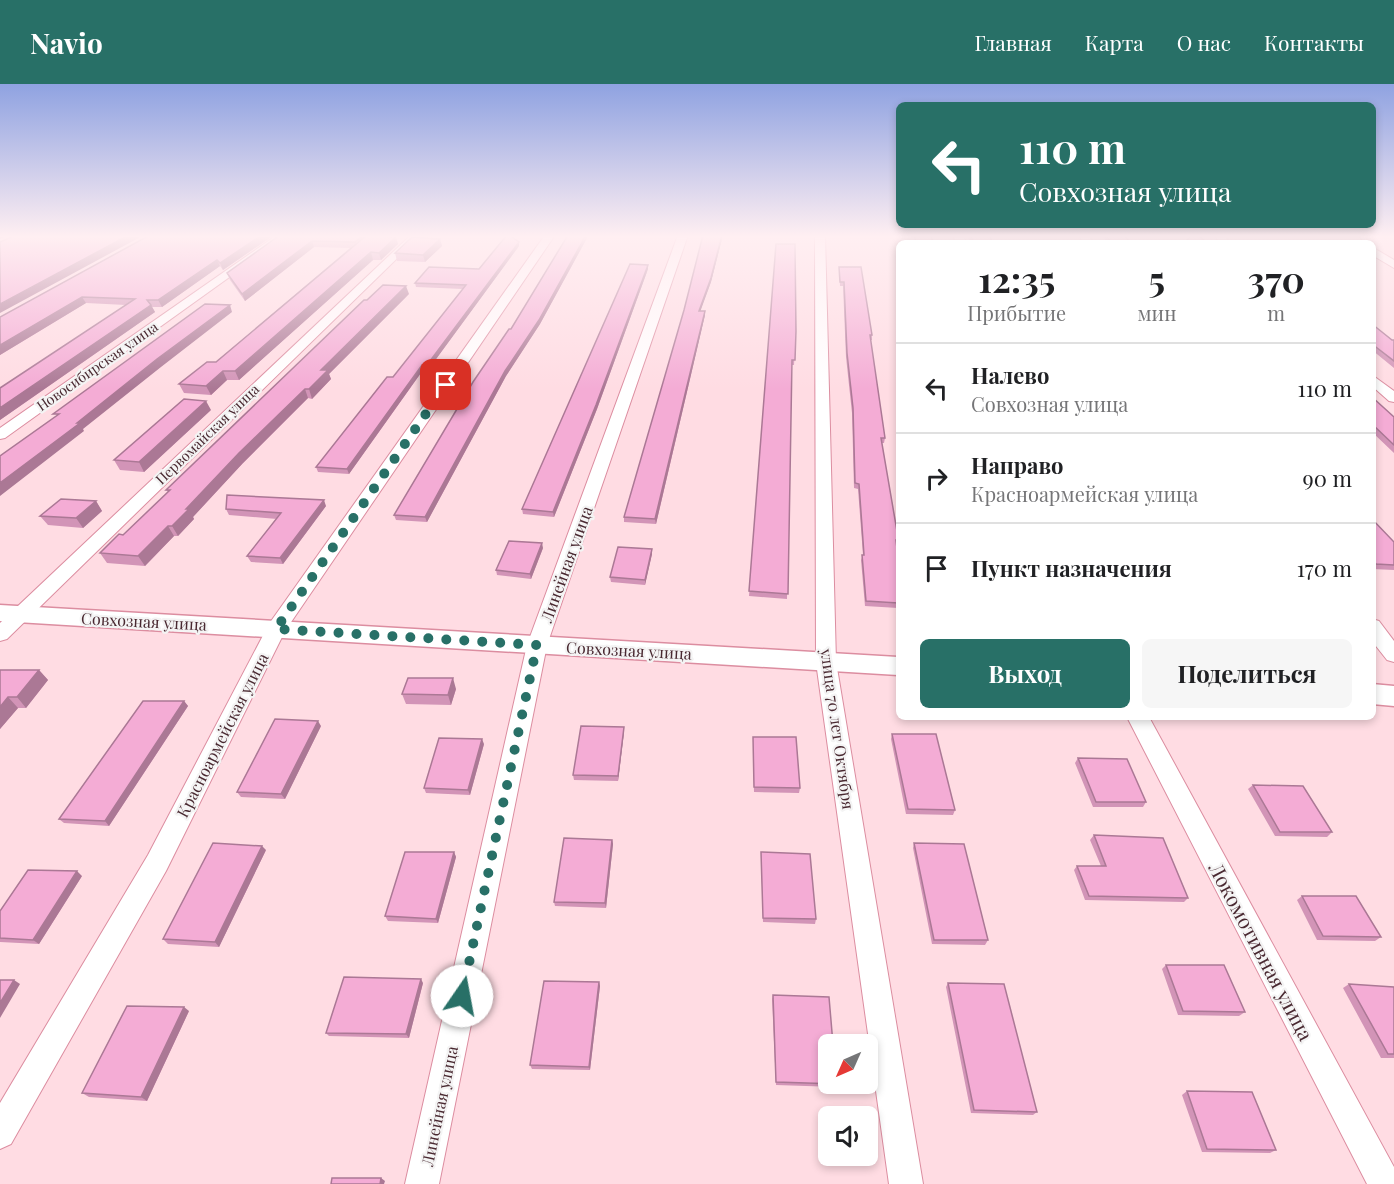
<!DOCTYPE html>
<html lang="ru">
<meta charset="utf-8">
<style>
:root{--surface:#fff;--page:#f6f6f6;--text:#202124;--muted:#757577;--line:#e0e0e0;--accent:#287067}
body{margin:0;font-family:"Playfair Display",serif;background:var(--page);color:var(--text);height:100vh;display:flex;flex-direction:column;font-size:22px;white-space:nowrap}
*{box-sizing:border-box;margin:0}
p{font-size:20px;color:var(--muted)}
.icon{flex:none;width:33px;height:33px;fill:none;stroke:currentColor;stroke-width:2;stroke-linecap:round;stroke-linejoin:round}
.map{position:relative;flex:1;overflow:hidden}
.details{position:absolute;left:896px;top:156px;width:480px;height:480px;display:flex;flex-direction:column;background:var(--surface);border-radius:9px;box-shadow:0 3px 9px #0003}
.details>*{flex:none}
.top-card{position:absolute;left:896px;top:18px;width:480px;height:126px;border-radius:9px;box-shadow:0 3px 9px #0003;background:#287067;color:#fff;overflow:hidden}
.needle{width:39px;rotate:225deg}
.tools{position:absolute;left:818px;top:950px;display:grid;gap:12px}
.tools a{display:grid;place-items:center;width:60px;height:60px;border-radius:9px;background:var(--surface);box-shadow:0 3px 9px #0003;font-size:30px}
.pin{position:absolute;display:grid;place-items:center;width:51px;height:51px;color:#fff;margin:-26px;border-radius:12px;box-shadow:0 3px 9px #0006}
.me{position:absolute;width:66px;margin:-33px;rotate:12deg;stroke-linejoin:round;filter:drop-shadow(0 0 4px #0008)}
.turn{display:flex;align-items:center;gap:21px;height:126px;padding:0 24px;font-size:27px}
.turn .icon{width:78px;height:78px;stroke-width:2.5}
.turn b{display:block;font-size:42px;line-height:51px}
.eta{display:flex;justify-content:space-evenly;align-items:center;height:102px;text-align:center}
.eta b{font-size:36px;font-weight:700;line-height:42px}
.action{display:flex;gap:12px;margin-top:auto;padding:12px 24px}
.action a{flex:1;height:69px;border-radius:9px;background:var(--accent);color:#fff;font-size:24px;font-weight:700;line-height:69px;text-align:center}
.action a+a{background:var(--page);color:var(--text)}
ul{padding:0;list-style:none}
li{display:flex;align-items:center;gap:18px;height:90px;padding:0 24px;border-top:2px solid var(--line)}
li div{flex:1}
li b{display:block;font-size:22px}
li em{font-style:normal}
header{display:flex;align-items:center;gap:36px;box-sizing:border-box;height:84px;padding:0 30px;background:var(--accent);color:#fff}
header strong{font-size:28px}
nav{display:flex;gap:33px;margin-inline-start:auto;font-size:21px}
.map>svg:first-child{display:block}
</style>
<header>
<strong>Navio</strong>
<nav><a>Главная</a><a>Карта</a><a>О нас</a><a>Контакты</a></nav>
</header>
<div class="map">
<svg width="1394" height="1100" viewBox="0 0 1394 1100">
<rect width="100%" height="100%" fill="#ffdce3"/>
<g fill="none" stroke-linecap="round" stroke-linejoin="round">
<defs>
<path id="service" d="M1359 151H1363L1369 159H1365Z"/>
<path id="minor" d="M277 151H288L5 354 0 355V344Z
M411 151H421L7 555 0 557V539Z
M545 151H555L285 547 166 787 11 1060 0 1065V1019L148 771 269 540Z
M678 151H688L547 561 439 1100H405L527 561Z
M815 151H825L836 578 923 1100H889L816 578Z
M953 151H963L966 159H956Z
M1078 151H1088L1094 159H1084Z
M1214 151H1224L1230 159H1220Z
M1372 163 1394 176V184L1372 171Z
M1372 291 1394 307V318L1389 317 1372 302Z
M1372 535 1379 537 1394 557V578L1387 576 1372 557Z
M1127 633H1149L1394 1083V1100H1367Z"/>
<path id="tertiary" d="M0 521 898 573V591L0 537Z
M1372 600 1394 602V622L1372 620Z"/>
</defs>
<use href="#service" stroke="#dc8da0" stroke-width="3"/>
<use href="#minor" stroke="#dc8da0" stroke-width="2"/>
<use href="#tertiary" stroke="#dc8da0" stroke-width="3"/>
<use href="#service" fill="#fff" fill-rule="evenodd"/>
<use href="#minor" fill="#fff" fill-rule="evenodd"/>
<use href="#tertiary" fill="#fff" fill-rule="evenodd"/>
</g>
<path fill="#d294b7" d="M150 151H274L223 186 220 182 162 223H152L155 228 0 336V304L126 221 86 219 0 271V233Z
M280 151 380 152 398 160 381 176H373L239 296H227L211 311 184 309 179 300 216 278 350 164 314 163 245 217 230 196 227 189Z
M968 151H989L993 159H971L968 153Z
M1101 151H1124L1131 159H1108Z
M587 154 540 240 506 292 427 438 396 436 394 431 511 245Z
M440 155 442 162 425 178 397 177 395 169Z
M722 155 711 198 700 227 705 231 656 440 624 438V433Z
M776 160 796 247 794 281H792L787 515 749 512Z
M519 162 428 286H423L349 390 318 388 316 383 393 293 463 205 416 203 415 199 479 185Z
M839 183 872 251V256H870L885 354 884 359H882L898 453V461H897L898 473V524L865 522 861 476 863 471 858 405 854 404 852 329 846 273 843 202H840Z
M648 185 597 325 554 433 523 430 522 425Z
M409 210 329 290 331 295 312 315 308 314 243 379 193 433 194 435 178 452H174L145 482 107 479 100 469 123 451 168 408 166 406Z
M1372 240 1392 256H1394V284L1372 266Z
M1372 313 1394 333V369L1372 348Z
M211 326 144 388 120 386 114 376Z
M96 417 102 427 83 444 48 441 40 432Z
M326 422 283 480 251 478 247 472 277 435 229 431 226 425Z
M1372 435 1394 458V486L1372 485Z
M543 464 531 495 497 491 496 486Z
M652 465V470L645 501 611 498 610 493Z
M0 586H39L48 596 26 624H18L0 645Z
M456 605 451 621 406 620 402 610Z
M184 617 188 622 109 742 64 739 59 735Z
M321 642 285 715 241 713 237 708Z
M624 648 618 697 574 696 573 691Z
M892 650 955 726 953 731 906 730 891 655Z
M753 653 800 704 799 709 754 708Z
M484 660 470 711 426 709 424 704Z
M1078 674 1146 718 1143 723H1093L1075 679Z
M1253 701 1332 748 1327 753 1275 752 1248 705Z
M1094 751 1188 814 1184 818 1085 816 1074 786 1077 782H1101L1090 756Z
M612 756 613 760 606 824 555 822 554 818Z
M914 759 988 856 985 861 932 860 913 764Z
M266 766 219 863 168 860 163 855Z
M454 768 456 773 438 839 388 837 385 832Z
M761 768 816 835 815 840 763 838Z
M82 792 39 860 0 858V827Z
M1302 812 1381 853 1375 857 1317 856 1297 816Z
M1166 881 1245 928 1239 932 1178 931 1162 885Z
M599 898 600 902 590 986 532 985 530 981Z
M423 899 409 954 329 952 326 949Z
M948 899 1037 1028 1033 1031 971 1029 946 903Z
M1349 900 1394 903V974H1381L1343 904Z
M773 911 837 999 836 1003 776 1001 772 915Z
M189 927 147 1017 89 1013 82 1009Z
M1187 1007 1276 1066 1270 1069 1202 1068 1182 1011Z"/>
<path fill="#ab7895" d="M0 151H10L0 155Z
M129 151H144L0 229V220Z
M262 151H274L223 186 220 179Z
M587 151V154L540 240 506 292 427 438 425 433 505 287Z
M722 151V155L711 198 699 231V227Z
M396 153 398 160 381 176 379 169Z
M440 155 442 162 425 178 423 171Z
M312 157 314 163 245 217 242 210Z
M519 158V162L428 286 427 281Z
M371 168 373 176 239 296 235 287Z
M217 176 220 182 162 223 158 216Z
M648 181V185L597 325 554 433 553 428Z
M406 202 409 210 329 290 331 295 312 315 309 305 321 286Z
M82 213 86 219 0 271V261Z
M151 221 155 228 0 336V324Z
M230 221 232 228 161 283 83 345 84 347 0 412V399L157 275Z
M705 227V231L656 440 655 435Z
M422 281 423 286 349 390 347 385Z
M223 287 227 296 211 311 206 302Z
M305 305 308 314 243 379 193 433 194 435 178 452 172 442 186 425 239 369Z
M206 317 211 326 144 388 139 378Z
M324 416 326 422 283 480 280 474Z
M96 417 102 427 83 444 76 434Z
M168 442 174 452 145 482 138 472Z
M542 459 543 464 531 495 530 490Z
M652 465V470L645 501V496Z
M39 586 48 596 26 624 17 613Z
M453 594 456 605 451 621 448 611Z
M8 613 18 624 0 645V623Z
M184 617 188 622 109 742 105 737Z
M318 637 321 642 285 715 281 710Z
M624 643V648L618 697V692Z
M482 655 484 660 470 711 468 706Z
M612 756 613 760 606 824 605 819Z
M262 762 266 766 219 863 215 858Z
M454 768 456 773 438 839 436 835Z
M77 787 82 792 39 860 33 856Z
M421 895 423 899 409 954 406 950Z
M14 896 20 900 0 934V919Z
M599 898 600 902 590 986 589 983Z
M184 923 189 927 147 1017 141 1013Z
M381 1094 385 1097 384 1100H380Z"/>
<path fill="#f4acd5" stroke="#ab7895" stroke-width="1.5" d="M15 151H129L0 220V158Z
M150 151H262L220 179 217 176 158 216H147L151 221 0 324V304L135 215 82 213 0 261V233Z
M280 151H364L355 158 312 157 242 210 227 189Z
M367 151H379L380 152 396 153 379 169 371 168 235 287H223L206 302 179 300 207 278H216Z
M507 151H509L519 158 427 281H422L347 385 316 383 387 293H393L466 201 415 199 429 183 479 185Z
M568 151H586L539 236 505 287 425 433 394 431 473 298 509 245H511Z
M703 151H722L711 194 699 227H705L655 435 624 433 684 226Z
M914 151H931L933 159H916Z
M970 151H989L993 159H974Z
M1105 151H1124L1131 159H1112Z
M1192 151H1198L1207 159H1188L1186 157Z
M412 153 440 155 423 171 395 169Z
M1047 157H1072L1073 159H1049Z
M776 160H795L796 247 795 276H792L788 510 749 507Z
M630 180 648 181 596 321 553 428 522 425Z
M839 183H861L872 251H870L885 354H881L898 453V456H896L898 473V519L866 517 862 471H864L859 400 855 399 853 324 847 269 844 198H840Z
M383 201 406 202 321 286H328L309 305H305L239 369 186 425H189L172 442H168L138 472 100 469 119 450 123 451 170 406H166L364 216H367Z
M205 220 230 221 157 275 77 339H80L0 399V372L59 330H53Z
M1372 240 1392 256H1394V277L1372 260Z
M1372 313 1394 333V361L1372 340Z
M184 315 206 317 139 378 114 376Z
M227 411 324 416 280 474 247 472 281 429 226 425Z
M61 415 96 417 76 434 40 432Z
M1372 435 1394 458V481L1376 480 1372 475Z
M509 457 542 459 530 490 496 486Z
M618 463 652 465 645 496 610 493Z
M0 586H39L17 613H8L0 623Z
M408 594H453L448 611 402 610Z
M143 617H184L105 737 59 735Z
M275 635 318 637 281 710 237 708Z
M581 642 624 643 618 692 573 691Z
M892 650H936L955 726 908 725Z
M753 653H796L800 704 754 703Z
M439 654 482 655 468 706 424 704Z
M1078 674 1127 675 1146 718H1096Z
M1253 701 1303 702 1332 748H1280Z
M1094 751 1163 754 1188 814 1089 812 1077 782H1106Z
M564 754 612 756 605 819 554 818Z
M213 759 262 762 215 858 163 855Z
M914 759 964 760 988 856H934Z
M405 768H454L436 835 385 832Z
M761 768 810 770 816 835 763 834Z
M28 786 77 787 33 856 0 854V827Z
M1302 812H1356L1381 853 1323 852Z
M1166 881H1224L1245 928 1183 927Z
M344 893 421 895 406 950 326 949Z
M0 896H14L0 919Z
M544 897 599 898 589 983 530 981Z
M948 899 1004 900 1037 1028 974 1026Z
M1349 900 1394 903V970H1388Z
M773 911 829 913 833 960H828V999L837 1000 776 998Z
M127 922 184 923 141 1013 82 1009Z
M1187 1007 1252 1008 1276 1066 1207 1065Z
M332 1094H381L380 1100H331Z"/>
<linearGradient id="sky" x2="0" y2="1"><stop stop-color="#8fa2e1"/><stop offset="0.5" stop-color="#ffeff2"/><stop offset="1" stop-color="#ffeff2" stop-opacity="0"/></linearGradient>
<rect width="1394" height="305" fill="url(#sky)"/>
<g fill="none" stroke-linecap="round" stroke-linejoin="round">
<path stroke="#287067" stroke-width="10" stroke-dasharray="0 18" d="M446 301 276 545 537 561 462 912"/>
</g>
<g text-anchor="middle" dominant-baseline="central" stroke-width="4.5" stroke-linejoin="round" paint-order="stroke">
<g font-size="14" fill="#492931" stroke="#f4f4f4">
<text transform="translate(97 282) rotate(-35)">Новосибирская улица</text>
<text transform="translate(207 350) rotate(-44)">Первомайская улица</text>
</g>
<g font-size="16" fill="#492931" stroke="#f4f4f4">
<text transform="translate(566 480) rotate(-70)">Линейная улица</text>
<text transform="translate(144 537) rotate(3)">Совхозная улица</text>
<text transform="translate(629 566) rotate(3)">Совхозная улица</text>
<text transform="translate(838 645) rotate(82)">улица 70 лет Октября</text>
<text transform="translate(222 651) rotate(-63)">Красноармейская улица</text>
<text transform="translate(439 1022) rotate(-78)">Линейная улица</text>
</g>
<g font-size="20" fill="#492931" stroke="#f4f4f4">
<text transform="translate(1262 867) rotate(62)">Локомотивная улица</text>
</g>
</g>
</svg>
<div class="tools">
<a><svg class="needle" viewBox="-14 -14 28 28"><path d="M0-13l5 13h-10z" fill="#e53935"/><path d="M0 13l5-13h-10z" fill="#757577"/></svg></a>
<a><svg class="icon" aria-label="sound" viewBox="0 0 24 24"><path d="M4 9h4l5-4v14l-5-4H4zM17 9q2 3 0 6"/></svg></a>
</div>
<div class="pin" style="left:446px;top:301px;background:#d93025"><svg class="icon" aria-label="arrive" viewBox="0 0 24 24"><path d="M6 21V4h12l-3 4 3 4H6"/></svg></div>
<svg class="me" style="left:462px;top:912px" viewBox="-20 -20 40 40"><circle r="19" fill="#fff"/><path d="M0-13L10 11 0 6-10 11z" fill="#287067"/></svg>
<div class="top-card">
<div class="turn"><svg class="icon" aria-label="left" viewBox="0 0 24 24"><path d="M17 20v-9H6M10 6l-5 5 5 5"/></svg><div><b>110 m</b>Совхозная улица</div></div>
</div>
<section class="details">
<div class="eta">
<div><b>12:35</b><p>Прибытие</p></div>
<div><b>5</b><p>мин</p></div>
<div><b>370</b><p>m</p></div>
</div>
<ul>
<li><svg class="icon" aria-label="left" viewBox="0 0 24 24"><path d="M17 20v-9H6M10 6l-5 5 5 5"/></svg><div><b>Налево</b><p>Совхозная улица</p></div><em>110 m</em></li>
<li><svg class="icon" aria-label="right" viewBox="0 0 24 24"><path d="M7 20v-9h11M14 6l5 5-5 5"/></svg><div><b>Направо</b><p>Красноармейская улица</p></div><em>90 m</em></li>
<li><svg class="icon" aria-label="arrive" viewBox="0 0 24 24"><path d="M6 21V4h12l-3 4 3 4H6"/></svg><div><b>Пункт назначения</b></div><em>170 m</em></li>
</ul>
<div class="action"><a>Выход</a><a>Поделиться</a></div>
</section>
</div>
